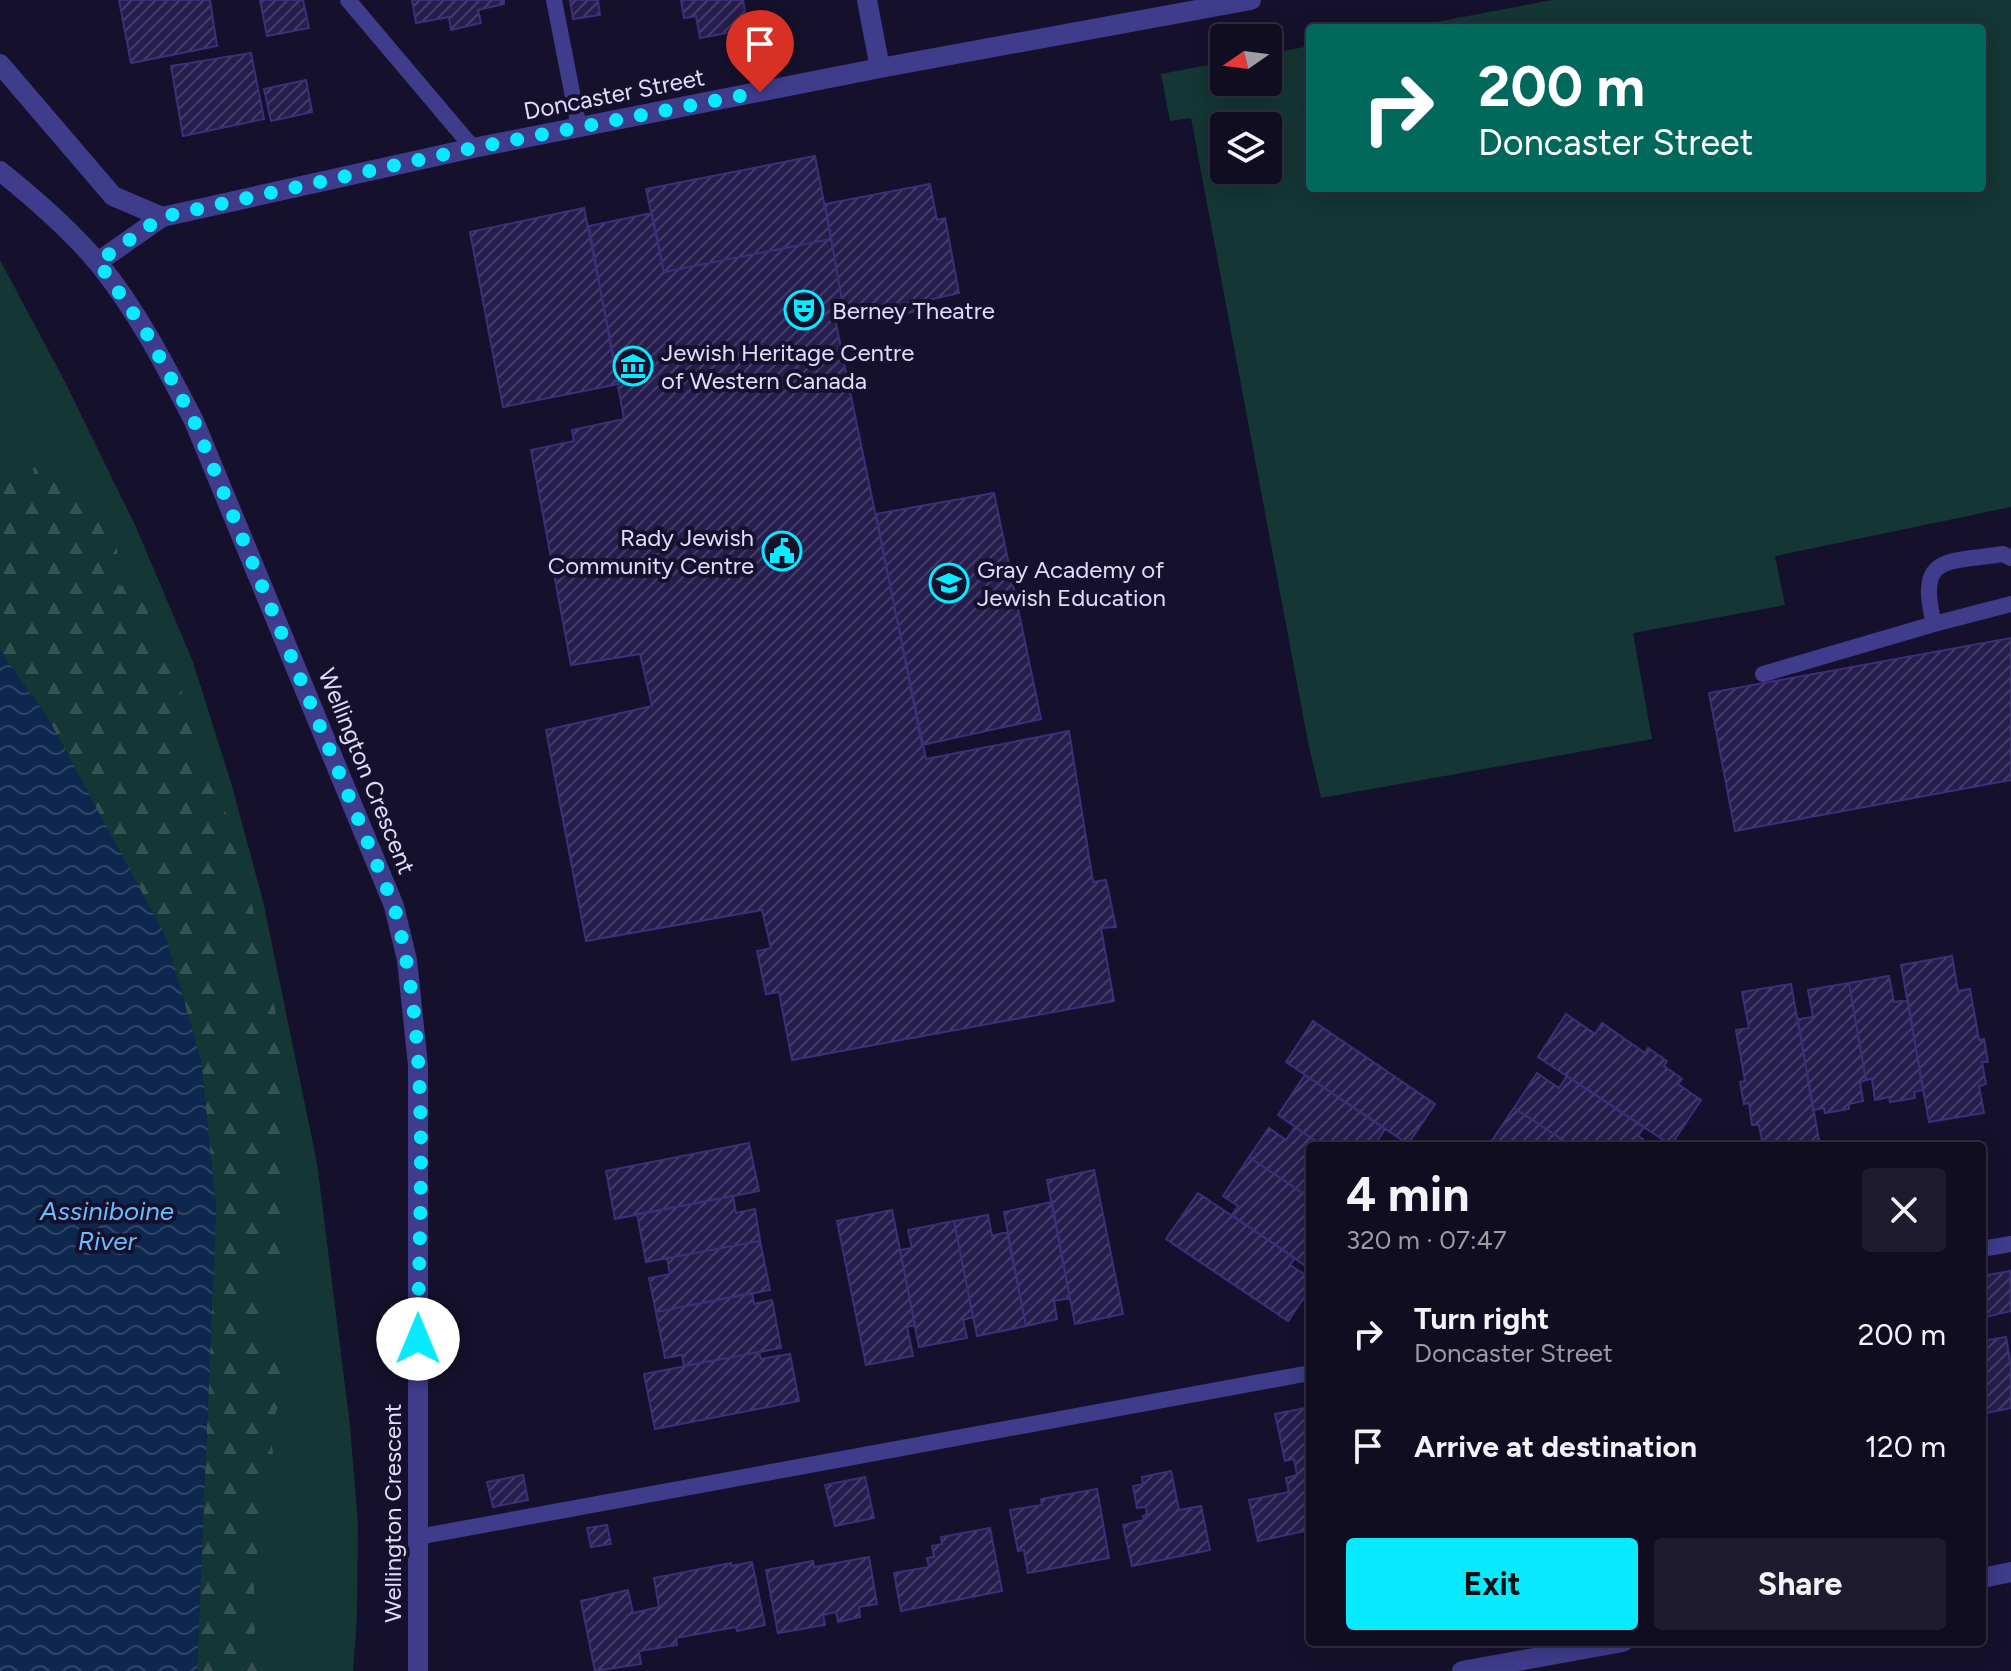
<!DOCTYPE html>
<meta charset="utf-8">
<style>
:root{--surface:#100d21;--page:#1e1b2e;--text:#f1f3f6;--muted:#9c9ca5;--line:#302d3f;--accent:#08ebff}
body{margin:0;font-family:Figtree,sans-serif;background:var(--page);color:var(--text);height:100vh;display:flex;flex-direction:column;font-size:30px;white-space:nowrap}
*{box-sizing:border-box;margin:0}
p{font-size:26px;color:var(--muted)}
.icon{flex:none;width:44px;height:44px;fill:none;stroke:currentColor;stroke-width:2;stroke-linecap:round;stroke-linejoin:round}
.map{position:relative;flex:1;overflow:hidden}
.details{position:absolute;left:1306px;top:1142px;width:680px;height:504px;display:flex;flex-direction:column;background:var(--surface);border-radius:8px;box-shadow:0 4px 20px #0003,0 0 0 2px var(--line)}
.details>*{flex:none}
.top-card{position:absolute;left:1306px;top:24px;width:680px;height:168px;border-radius:8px;box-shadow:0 4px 20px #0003,0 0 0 2px var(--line);background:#00695c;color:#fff;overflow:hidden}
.needle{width:52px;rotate:256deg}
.fabs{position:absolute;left:1210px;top:24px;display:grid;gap:16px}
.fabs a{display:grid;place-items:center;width:72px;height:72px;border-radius:8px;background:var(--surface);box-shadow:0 4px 20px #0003,0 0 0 2px var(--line);font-size:40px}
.pin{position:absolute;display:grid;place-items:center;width:68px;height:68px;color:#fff;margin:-82px -34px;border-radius:50% 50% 50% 0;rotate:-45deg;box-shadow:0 0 8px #0007}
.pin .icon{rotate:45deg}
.me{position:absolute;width:88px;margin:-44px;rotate:0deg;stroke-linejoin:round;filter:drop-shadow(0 0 6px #0008)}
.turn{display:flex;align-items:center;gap:28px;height:168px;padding:0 40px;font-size:36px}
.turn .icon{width:104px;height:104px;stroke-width:2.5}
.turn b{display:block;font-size:56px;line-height:68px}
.round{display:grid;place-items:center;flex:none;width:84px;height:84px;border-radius:8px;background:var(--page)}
.head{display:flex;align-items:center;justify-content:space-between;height:136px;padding:0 40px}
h1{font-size:48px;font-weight:700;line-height:60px}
.button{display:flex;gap:16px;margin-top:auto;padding:16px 40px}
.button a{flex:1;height:92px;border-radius:8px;background:var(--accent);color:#111;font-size:32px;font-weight:700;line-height:92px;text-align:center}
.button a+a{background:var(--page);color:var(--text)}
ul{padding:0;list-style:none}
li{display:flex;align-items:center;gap:24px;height:112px;padding:0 40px}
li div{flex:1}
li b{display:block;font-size:30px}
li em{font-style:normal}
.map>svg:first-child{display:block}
</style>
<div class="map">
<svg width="2011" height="1671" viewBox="0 0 2011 1671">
<defs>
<pattern id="forest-firs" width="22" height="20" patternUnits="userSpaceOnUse" patternTransform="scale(2)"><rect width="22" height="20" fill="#143634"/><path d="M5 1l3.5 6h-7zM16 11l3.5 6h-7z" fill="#365252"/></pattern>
<pattern id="water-waves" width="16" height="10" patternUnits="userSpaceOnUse" patternTransform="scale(2)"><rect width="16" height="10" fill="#0d274f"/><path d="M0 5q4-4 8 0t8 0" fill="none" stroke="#304669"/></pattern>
<pattern id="building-hatch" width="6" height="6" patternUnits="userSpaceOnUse" patternTransform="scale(2)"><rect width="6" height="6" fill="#261d4d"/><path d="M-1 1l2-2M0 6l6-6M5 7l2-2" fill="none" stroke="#453d68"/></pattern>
</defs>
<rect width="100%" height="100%" fill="#15112c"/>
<path fill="#143634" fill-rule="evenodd" d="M1552 0H2011V507L1775 556 1785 605 1633 633 1652 739 1321 798 1308 742 1191 118 1170 121 1161 74 1224 62V82H1268V54L1310 46V188H1982V28H1405ZM1224 126H1268V170H1224Z
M0 260 63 378 136 527 193 662 232 786 263 901 317 1163 350 1426 358 1523 357 1617 353 1671H197L216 1207 201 1060 165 937 48 718 0 651Z"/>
<path fill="url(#forest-firs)" d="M43 463 60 465 76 494 103 512 117 545 119 585 138 591 146 602 154 650 178 680 213 791 236 832 281 1037 282 1147 290 1203V1252L256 1290 260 1318 281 1370V1397L270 1429 273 1453 263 1489 254 1586 255 1657 259 1671H197L216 1207 201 1060 165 937 48 718 0 651V476L10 471 24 481 35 482 33 468Z"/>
<path fill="url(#water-waves)" d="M0 651 48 718 166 937 201 1060 216 1207 197 1671H0Z"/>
<path fill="url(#building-hatch)" stroke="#3c2f79" stroke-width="2" d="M119 0H210L217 46 131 63Z
M260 0H303L309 28 267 36Z
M412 0H504V4L478 10 481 23 451 30 449 17 416 23Z
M570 0H598L600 15 573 19Z
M681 0H743L748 29 700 38 696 16 684 18Z
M251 53 264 119 183 136 171 66Z
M306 80 312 112 271 121 264 89Z
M815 156 831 239 664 272 646 189Z
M930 184 937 220 945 218 959 293 920 302 921 310 875 320 873 306 844 312 825 204Z
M584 208 619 384 503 407 470 232Z
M652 213 664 272 831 239 844 312 834 314 926 759 1069 731 1093 882 1106 880 1116 927 1101 928 1114 1001 792 1060 779 992 766 994 757 951 771 948 762 910 586 941 546 730 652 706 640 654 571 665 531 450 574 441 572 430 624 419 589 226Z
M994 493 1041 719 922 745 876 514Z
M2011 638V780L1735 831 1709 693Z
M1952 956 1958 991 1970 989 1979 1040 1984 1039 1988 1062H1982L1986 1084 1979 1086 1984 1113 1929 1122 1901 965Z
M1889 976 1894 1002 1908 1000 1923 1090 1914 1092 1915 1098 1890 1102 1889 1097 1875 1100 1872 1079 1866 1080 1849 983Z
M1849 983 1866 1080 1860 1082 1863 1101 1849 1104V1109L1825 1113 1824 1108 1813 1110 1798 1019 1813 1017 1808 990Z
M1791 984 1819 1140 1786 1146H1763L1759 1125H1752L1749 1103 1744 1104 1740 1082 1745 1081 1736 1030 1749 1028 1742 992Z
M1566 1014 1595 1034 1602 1023 1645 1053 1648 1048 1667 1061 1664 1066 1682 1079 1678 1084 1701 1100 1671 1145 1538 1057Z
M1313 1021 1435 1104 1408 1144 1286 1062Z
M1537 1073 1559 1088 1567 1076 1644 1127 1638 1136 1643 1139 1638 1146H1572L1514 1108Z
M1305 1075 1385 1129 1376 1143 1379 1146H1323L1278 1115Z
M1514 1108 1572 1146H1497L1491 1142Z
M1295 1127 1323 1146H1310V1198L1249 1157 1269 1128 1286 1140Z
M749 1143 759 1191 615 1219 606 1171Z
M1249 1157 1310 1198V1269L1232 1215 1238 1206 1223 1196Z
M1094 1170 1123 1314 1075 1324 1047 1180Z
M1198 1193 1295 1258 1290 1265 1310 1278V1289L1288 1321 1166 1239Z
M733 1196 736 1213 755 1209 760 1241 646 1262 637 1214Z
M1052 1202 1070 1298 1054 1301 1057 1319 1026 1326 1004 1212Z
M892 1210 915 1325 907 1327 913 1356 866 1365 837 1221Z
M988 1215 992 1236 1007 1232 1026 1326 977 1336 954 1221Z
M954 1221 973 1317 963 1320 967 1338 919 1347 900 1250 912 1248 908 1230Z
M760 1241 770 1290 656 1312 649 1278 670 1274 667 1258Z
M2010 1271 2011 1311 1982 1318V1276Z
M752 1293 754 1304 772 1300 781 1348 684 1366 682 1355 665 1358 656 1312Z
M2006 1337 2011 1367V1408L1982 1414V1341Z
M759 1352 761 1359 790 1354 799 1401 655 1429 644 1374Z
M1310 1407V1530L1258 1541 1249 1500 1289 1492 1286 1478 1297 1475 1294 1459 1285 1461 1275 1414Z
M1171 1471 1179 1510 1201 1506 1210 1550 1132 1566 1123 1525 1144 1520 1143 1516 1147 1514 1146 1507 1137 1508 1133 1486 1143 1484 1142 1477Z
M523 1475 528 1500 493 1507 487 1482Z
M865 1477 874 1518 835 1526 825 1485Z
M1097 1489 1109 1558 1028 1573 1024 1550 1018 1551 1010 1510 1042 1505 1041 1499Z
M607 1525 611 1544 591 1547 587 1528Z
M990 1528 1002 1591 901 1611 894 1573 929 1567 927 1558 934 1557 932 1546 942 1544 941 1537Z
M869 1557 877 1604 859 1607 860 1617 838 1622 836 1612 823 1615 825 1625 778 1633 766 1570 813 1561 814 1567Z
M752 1562 765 1625 737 1631 736 1627 676 1638 677 1645 639 1651 641 1664 595 1671 581 1601 628 1590 633 1613 659 1607 654 1578 731 1563V1566Z"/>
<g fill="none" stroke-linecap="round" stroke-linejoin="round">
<path stroke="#3e3c8b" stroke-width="16" d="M348 0 473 148
M554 0 579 128
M1934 624 2011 604
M1763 674 1934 624C1916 553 1947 563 2003 554L2011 558
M1982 1249 2011 1244
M418 1537 1310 1373"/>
<path stroke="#3e3c8b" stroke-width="20" d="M867 0 880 68
M0 64 113 196 162 217
M0 171C35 199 70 229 99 264 138 312 166 367 194 421L394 906 407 960 418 1065V1671
M98 262 162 217 473 148 880 68 1251 0
M1982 1578 2011 1572
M1462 1671 1623 1642"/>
</g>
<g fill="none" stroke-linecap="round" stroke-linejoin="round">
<path stroke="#08ebff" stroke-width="14" stroke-dasharray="0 25.2" d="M418 1339C419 1196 432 1046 394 906L194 421 146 332 98 262 162 217 473 148 760 92"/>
</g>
<defs>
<symbol id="theatre-ring" viewBox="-11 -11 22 22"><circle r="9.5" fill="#15112c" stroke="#08ebff" stroke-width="1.5"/><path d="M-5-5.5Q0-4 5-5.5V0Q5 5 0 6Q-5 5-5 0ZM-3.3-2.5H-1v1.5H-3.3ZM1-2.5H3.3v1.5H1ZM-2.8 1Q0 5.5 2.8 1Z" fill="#08ebff"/></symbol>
<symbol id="museum-ring" viewBox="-11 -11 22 22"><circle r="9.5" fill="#15112c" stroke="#08ebff" stroke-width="1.5"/><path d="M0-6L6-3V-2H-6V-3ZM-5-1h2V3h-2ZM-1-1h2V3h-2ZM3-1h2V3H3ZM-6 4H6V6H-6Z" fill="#08ebff"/></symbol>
<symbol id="civic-ring" viewBox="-11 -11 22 22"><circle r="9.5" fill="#15112c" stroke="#08ebff" stroke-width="1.5"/><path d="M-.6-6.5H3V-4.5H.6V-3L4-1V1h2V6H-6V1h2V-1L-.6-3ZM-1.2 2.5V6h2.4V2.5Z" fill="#08ebff"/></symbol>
<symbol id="school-ring" viewBox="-11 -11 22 22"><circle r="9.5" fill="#15112c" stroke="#08ebff" stroke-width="1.5"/><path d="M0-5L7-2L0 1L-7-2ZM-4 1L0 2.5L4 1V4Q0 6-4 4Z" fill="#08ebff"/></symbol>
</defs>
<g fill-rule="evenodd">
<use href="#theatre-ring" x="782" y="288" width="44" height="44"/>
<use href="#museum-ring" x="611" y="344" width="44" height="44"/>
<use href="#civic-ring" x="760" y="529" width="44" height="44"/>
<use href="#school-ring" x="927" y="561" width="44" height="44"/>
</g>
<g text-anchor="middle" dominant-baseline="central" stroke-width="8" stroke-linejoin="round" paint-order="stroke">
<g font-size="24" fill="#e0dcff" stroke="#15112c">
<text transform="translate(614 94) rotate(-11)">Doncaster Street</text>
<text transform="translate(367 771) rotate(68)">Wellington Crescent</text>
<text transform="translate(392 1513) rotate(-90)">Wellington Crescent</text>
</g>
<g font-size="24" fill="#e0dcff" stroke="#15112c" text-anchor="start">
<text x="832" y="310">Berney Theatre</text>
<text x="661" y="352">Jewish Heritage Centre<tspan x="661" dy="28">of Western Canada</tspan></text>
<text x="754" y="537" text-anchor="end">Rady Jewish<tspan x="754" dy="28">Community Centre</tspan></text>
<text x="977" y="569">Gray Academy of<tspan x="977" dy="28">Jewish Education</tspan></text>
</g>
<g font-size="26" font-style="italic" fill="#6abdff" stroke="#15112c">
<text x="107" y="1211">Assiniboine<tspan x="107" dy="30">River</tspan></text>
</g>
</g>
</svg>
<div class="fabs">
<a><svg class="needle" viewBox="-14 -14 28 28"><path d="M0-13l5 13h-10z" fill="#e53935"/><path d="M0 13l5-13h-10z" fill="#9c9ca5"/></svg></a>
<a><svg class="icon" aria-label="layers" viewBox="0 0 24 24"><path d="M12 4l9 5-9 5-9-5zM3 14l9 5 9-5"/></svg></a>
</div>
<div class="pin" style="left:760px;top:92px;background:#d93025"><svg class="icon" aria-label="arrive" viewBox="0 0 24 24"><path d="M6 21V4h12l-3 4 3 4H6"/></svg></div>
<svg class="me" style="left:418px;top:1339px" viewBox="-20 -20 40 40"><circle r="19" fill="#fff"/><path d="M0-13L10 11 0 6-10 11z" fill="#08ebff"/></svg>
<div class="top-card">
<div class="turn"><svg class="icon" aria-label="right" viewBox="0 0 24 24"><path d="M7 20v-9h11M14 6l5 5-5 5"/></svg><div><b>200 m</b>Doncaster Street</div></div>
</div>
<section class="details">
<div class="head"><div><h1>4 min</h1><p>320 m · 07:47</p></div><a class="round"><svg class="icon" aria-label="close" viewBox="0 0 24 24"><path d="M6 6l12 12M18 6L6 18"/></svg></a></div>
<ul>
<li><svg class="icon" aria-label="right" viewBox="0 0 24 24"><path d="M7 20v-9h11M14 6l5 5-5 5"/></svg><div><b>Turn right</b><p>Doncaster Street</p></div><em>200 m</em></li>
<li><svg class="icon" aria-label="arrive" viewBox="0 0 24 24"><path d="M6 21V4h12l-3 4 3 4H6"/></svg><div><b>Arrive at destination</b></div><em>120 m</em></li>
</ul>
<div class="button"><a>Exit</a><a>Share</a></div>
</section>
</div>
